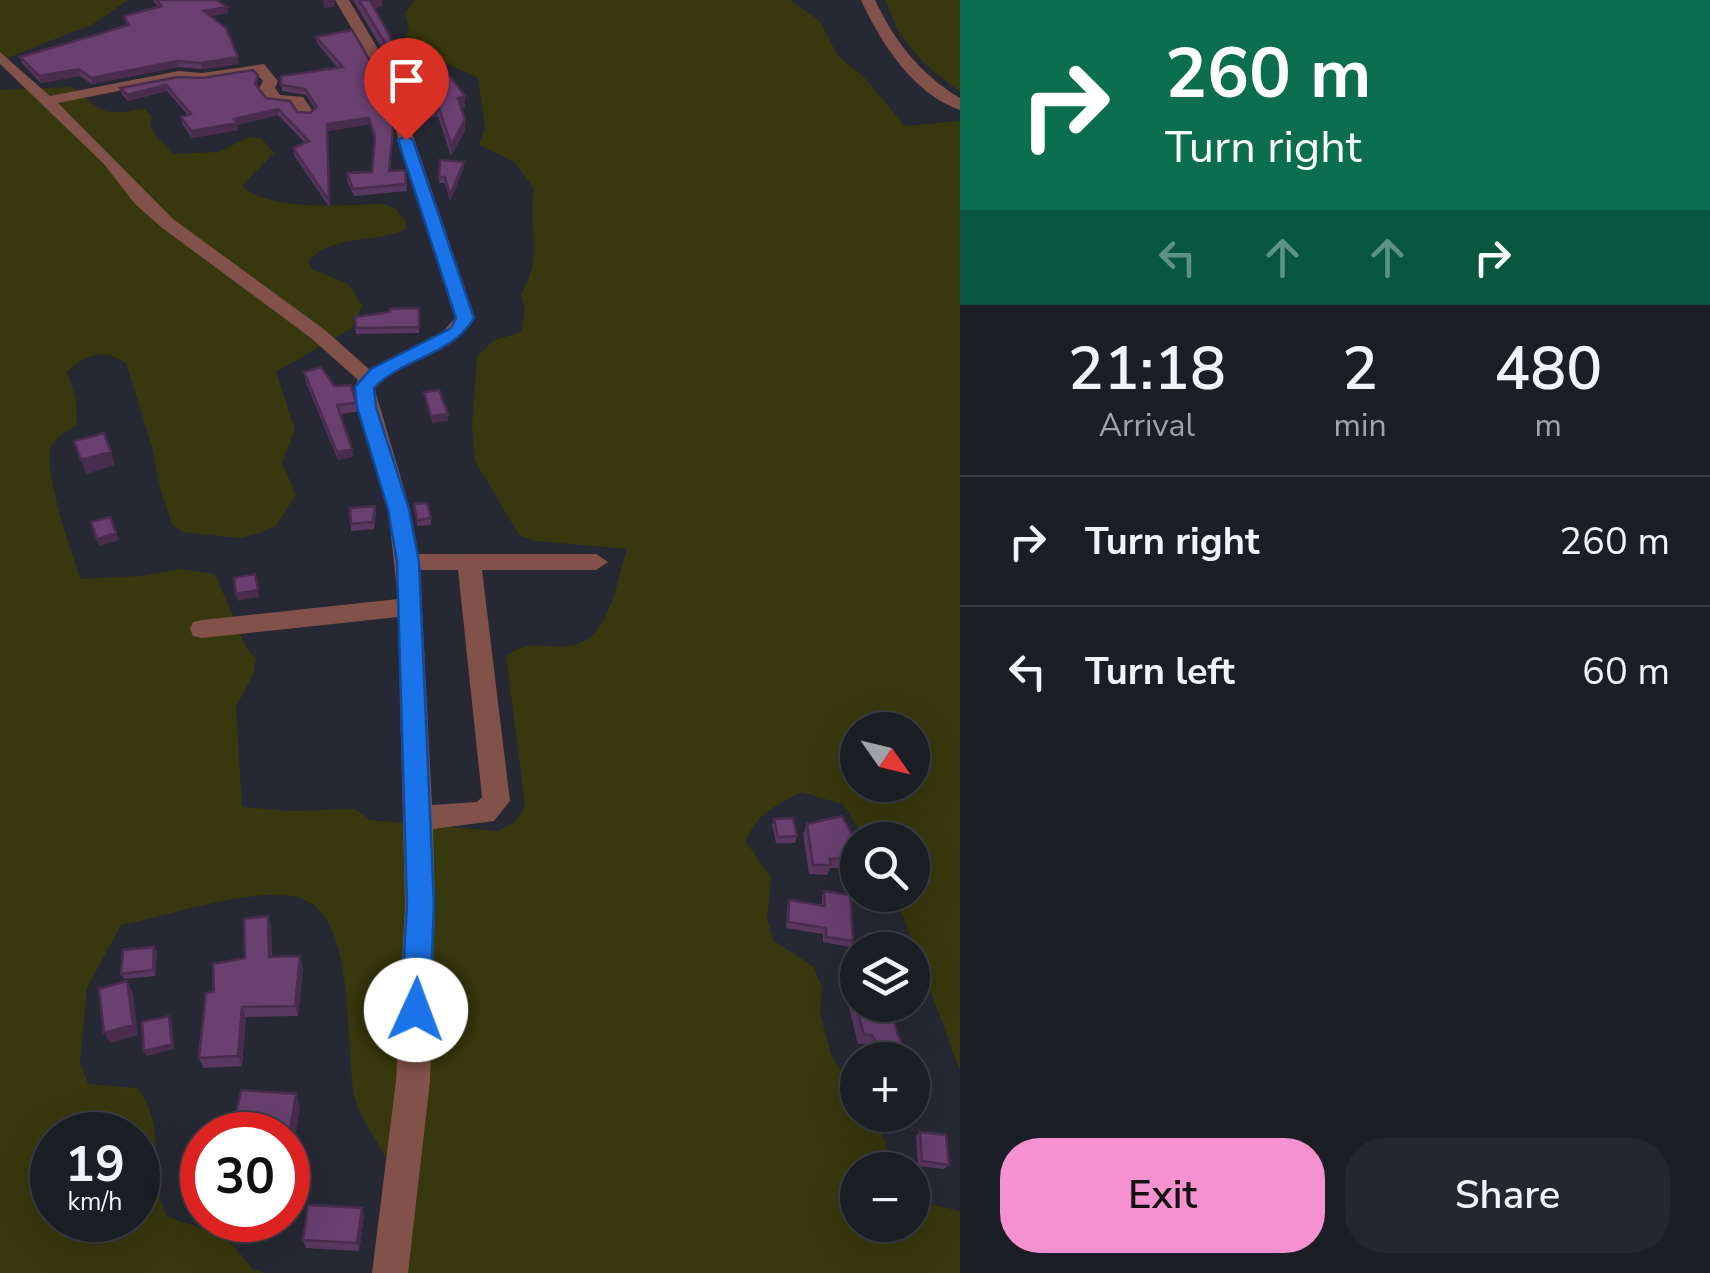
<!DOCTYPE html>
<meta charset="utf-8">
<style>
:root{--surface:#1c1e26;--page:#25272e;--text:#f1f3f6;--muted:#a0a2a7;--line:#3a3c43;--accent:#f590d1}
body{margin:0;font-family:"Nunito Sans",sans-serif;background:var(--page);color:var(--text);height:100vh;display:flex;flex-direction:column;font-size:38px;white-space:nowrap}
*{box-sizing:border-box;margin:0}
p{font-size:32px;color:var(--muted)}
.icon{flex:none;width:55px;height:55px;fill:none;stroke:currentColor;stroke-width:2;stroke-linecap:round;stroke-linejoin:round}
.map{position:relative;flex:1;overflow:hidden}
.details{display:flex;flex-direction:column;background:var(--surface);width:750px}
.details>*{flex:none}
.banner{background:#0b6e4f;color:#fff;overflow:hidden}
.needle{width:65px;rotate:124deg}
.tools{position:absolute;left:840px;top:712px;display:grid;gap:20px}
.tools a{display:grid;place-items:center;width:90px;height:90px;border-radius:50%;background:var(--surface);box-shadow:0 10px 40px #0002,0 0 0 2px var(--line);font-size:50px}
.speed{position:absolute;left:30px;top:1112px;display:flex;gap:20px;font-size:50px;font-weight:700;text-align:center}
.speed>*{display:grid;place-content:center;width:130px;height:130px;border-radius:50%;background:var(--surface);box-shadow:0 10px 40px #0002,0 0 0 2px var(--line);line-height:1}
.speed small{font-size:25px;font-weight:400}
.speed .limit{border:15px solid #d22;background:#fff;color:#111}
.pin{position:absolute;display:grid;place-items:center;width:85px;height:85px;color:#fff;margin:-102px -42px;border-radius:50% 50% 50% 0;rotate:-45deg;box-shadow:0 0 10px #0007}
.pin .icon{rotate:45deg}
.me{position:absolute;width:110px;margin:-55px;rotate:2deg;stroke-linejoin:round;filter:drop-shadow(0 0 8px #0008)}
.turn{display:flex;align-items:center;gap:35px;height:210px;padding:0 40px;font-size:45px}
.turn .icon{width:130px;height:130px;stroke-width:2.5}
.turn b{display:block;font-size:70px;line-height:85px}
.lanes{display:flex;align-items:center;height:95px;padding:0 40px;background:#0003;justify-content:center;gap:50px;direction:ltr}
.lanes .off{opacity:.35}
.eta{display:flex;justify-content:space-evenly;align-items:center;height:170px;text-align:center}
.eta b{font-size:60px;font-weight:600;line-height:70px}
.cta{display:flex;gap:20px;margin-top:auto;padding:20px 40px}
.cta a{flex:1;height:115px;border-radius:40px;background:var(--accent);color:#111;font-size:40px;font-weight:600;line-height:115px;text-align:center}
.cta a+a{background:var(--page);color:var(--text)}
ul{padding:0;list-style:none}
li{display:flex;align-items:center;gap:30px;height:130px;padding:0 40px;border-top:2px solid var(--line)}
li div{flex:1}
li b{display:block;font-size:38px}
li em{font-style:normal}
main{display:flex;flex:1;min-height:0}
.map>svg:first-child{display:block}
</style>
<main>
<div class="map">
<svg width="960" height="1273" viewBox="0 0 960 1273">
<rect width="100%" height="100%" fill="#262833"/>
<path fill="#37380d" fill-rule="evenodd" d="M0 0H128L93 24 0 61Z
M415 0H790L820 21 838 56 864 77 905 126 960 121V1071L895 895H912V840H865L844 805 802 792C776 806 756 813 746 842L771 878 767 918 773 940 814 967 822 988 820 1013 833 1060 857 1088 858 1115H875L895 1170H858V1225H912L913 1200 960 1211V1273H376C382 1249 396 1216 395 1191 392 1153 367 1135 356 1102 342 1055 361 917 300 898 258 885 166 916 121 925L87 988 80 1061 88 1084 138 1088C168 1130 147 1174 167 1217 209 1231 226 1230 252 1269L265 1273H0V90L73 87C102 113 105 117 143 108L153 117 150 123 154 134 174 154 219 152 249 137 261 138 274 153 242 186C271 213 346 204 384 204L396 209 406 221V229C377 244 328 234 308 262L312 269 348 284 362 305 352 328 276 372 295 430 282 462 296 495 276 526 257 534 238 538 182 532 172 524 161 492 152 447 126 363C104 348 86 354 67 372L76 399 77 425C69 431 56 437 52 445 40 464 73 555 80 579L142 576 181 569 215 574 246 647 256 659 253 675 236 707 242 807 290 811 355 809 370 820 498 831 515 822 525 806 506 655C538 639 536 648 568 646 610 643 616 581 627 549L536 541 519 535 475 461 472 426 477 357 492 341 521 332 525 310 521 294C544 259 527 224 534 188L514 162 479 145 485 127 478 78 403 43 409 29 405 12ZM858 730H912V785H858ZM52 1135H138V1220H52Z
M885 0H960V92L925 64 900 35Z"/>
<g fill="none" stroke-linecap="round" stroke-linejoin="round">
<path fill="#82514a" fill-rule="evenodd" d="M335 0H349L391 71 475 318C449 361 401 352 374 387L410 509 418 554H596L608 562 596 570H482L510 801 494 821 433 829 435 904 430 1081 408 1273H372L396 1081 405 904 398 617 202 638 193 636 190 629 193 622 202 620 398 599 388 509 354 387 358 380 311 338 161 227 135 204 104 164 0 64V52L50 96 179 71 202 73 264 64 278 81 275 88 280 95 303 97 314 113 311 116H301L293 104 270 102 259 88 263 81 255 72 202 81 179 79 58 103 173 219 325 330 369 369 439 336 455 318 377 71ZM420 570H458L482 797 477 802 432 805Z
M861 0H875C895 42 920 74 960 98V110C912 93 881 43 861 0Z"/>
</g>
<path fill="#5a3760" d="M153 0H217L227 7 228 13 210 16 239 64 202 69 178 67 92 84 80 76 41 83 22 63 20 57 127 25 124 16 158 7Z
M353 0H382V6L375 9 398 51 418 67 465 96V108H461L465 120V131L451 156 438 116 412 121 394 69Z
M316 37 393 128 390 171 405 170 407 191 354 196 347 180V173L372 172 375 141 370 124 328 131 330 208 294 155 293 148 305 143 278 115 237 125 238 130 192 138 182 123 181 117 188 115 167 91 128 101 122 94 120 88 202 78 258 75 257 86 266 98 297 112 310 113 315 109 306 95 282 91 281 76 338 68 317 43Z
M440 160 464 168 450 201 445 183H439Z
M419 308V333L356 334 355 317Z
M304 372 334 386 356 403 357 412 340 414 353 457 338 460 305 380Z
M414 504 431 518V525L417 526Z
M350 508 376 513 374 529 351 531Z
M774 819 797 836 795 843H776L772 825Z
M807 824 857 844 847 868H830L827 875 809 874 803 834Z
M824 891 853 941 850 947 823 942V934L786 928 787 906 789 900 822 905V896Z
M268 916 271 927 272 957 300 956 303 967 298 1016 246 1017 242 1066 204 1068 199 1058 214 992 245 958Z
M154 947 157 952 155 976 124 979 121 974Z
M853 994 898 1035 910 1058 909 1060H876L867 1044H858L848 1003Z
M920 1132 949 1165 944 1169 918 1166 916 1136Z
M202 1140V1194L194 1193 187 1181Z
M364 1216 359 1251 306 1248 303 1240Z"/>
<path fill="#4a2d4e" d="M323 0H334L335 7 324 8Z
M370 0H382V6L371 10Z
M227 7 228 13 205 17 204 11Z
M238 57 239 64 202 69 201 63Z
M177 61 178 67 92 84 91 78Z
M79 69 80 76 41 83 39 76Z
M166 85 167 91 128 101 127 95Z
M465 96V108L458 109V98Z
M438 105V116L412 121V110Z
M278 109V115L237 125 238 130 192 138 191 131Z
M369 118 370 124 328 131 330 208 327 124Z
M465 120V131L451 156V145Z
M464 162V168L450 201V195Z
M448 414V421L432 423 431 416Z
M352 449 353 457 338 460 337 452Z
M111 452 115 465 86 474 81 460Z
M116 533 119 540 99 546 97 539Z
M258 590 259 597 238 601 236 594Z
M268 916 271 927 272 968 269 957Z
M154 947 157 952 155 976 153 970Z
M300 956 303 967 298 1016 295 1006Z
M127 981 133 992 138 1035 110 1043 104 1033Z
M242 1007 246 1017 242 1066 238 1056Z
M169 1016 172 1022 174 1049 147 1056 144 1051Z
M296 1094 300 1107 288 1183V1143Z
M362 1208 364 1216 359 1251 357 1243Z"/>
<path fill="#694070" stroke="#4a2d4e" stroke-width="2.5" d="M156 0H217L227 7 204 11 226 28 238 57 201 63 177 61 91 78 79 69 39 76 20 57 129 25 124 16 162 6Z
M359 0H370L398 51 406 50 418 67 440 63 465 96 458 98 465 120 451 145 438 105 412 110 394 58Z
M352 30 373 66 393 128 389 171 405 170 406 184 353 189 347 173 372 172 375 137 369 118 327 124 329 201 293 148 309 141 278 109 234 119 237 123 191 131 181 117 191 114 166 85 127 95 120 88 178 77 202 78 253 70 258 75 255 84 266 98 290 101 297 112 310 113 317 107 305 89 281 85V76L343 67 316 37Z
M440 160 464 162 450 195 445 177H439Z
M419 308V327L356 328 355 317 390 312 389 309Z
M321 367 334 386 351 385 356 403 337 405 352 449 337 452 304 372Z
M439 390 448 414 431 416 424 392Z
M104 433 111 452 81 460 74 441Z
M427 503 431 518 417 520 414 504Z
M375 506 373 522 351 524 350 508Z
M110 517 116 533 97 539 91 522Z
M255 574 258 590 236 594 234 578Z
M842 816 857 844 852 858 830 859 831 865H813L807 824Z
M793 818 797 836 778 837 774 819Z
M824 891 850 895 853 941 826 937V928L788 922 789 900 825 906Z
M268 916 269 957 300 956 295 1006 242 1007 238 1056 199 1058 206 993 214 992 213 964 245 958 244 919Z
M154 947 153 970 121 974 123 950Z
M127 981 133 1025 104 1033 99 989Z
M853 994H858V1005H889L898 1035 910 1058 886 1060 872 1035H864Z
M169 1016 172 1044 144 1051 142 1022Z
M241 1090 296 1094 288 1143V1135H232Z
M920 1132 946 1135 949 1165 922 1161Z
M196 1140H202V1182L187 1181Z
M308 1205 362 1208 357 1243 303 1240Z"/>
<path fill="#1a73e8" stroke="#114b97" stroke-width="2.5" d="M406 136 413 140 474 318C453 355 402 358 374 388L376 407 409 509 419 562 434 904 430 1010 426 1020 416 1024 406 1020 401 1010 407 904 397 562 388 509 357 407 355 387 371 369 451 328 456 318 398 140Z"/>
</svg>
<div class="tools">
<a><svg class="needle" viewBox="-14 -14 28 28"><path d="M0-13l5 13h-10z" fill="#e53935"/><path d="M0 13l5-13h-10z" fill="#a0a2a7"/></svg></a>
<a><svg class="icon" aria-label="search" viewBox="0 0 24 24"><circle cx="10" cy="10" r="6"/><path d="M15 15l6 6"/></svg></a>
<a><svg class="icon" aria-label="layers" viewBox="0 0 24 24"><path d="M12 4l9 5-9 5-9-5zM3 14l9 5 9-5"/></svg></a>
<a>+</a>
<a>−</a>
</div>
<div class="speed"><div>19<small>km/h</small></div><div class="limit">30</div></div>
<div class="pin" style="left:406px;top:140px;background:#d93025"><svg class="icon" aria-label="arrive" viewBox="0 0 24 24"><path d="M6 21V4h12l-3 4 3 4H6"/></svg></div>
<svg class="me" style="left:416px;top:1010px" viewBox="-20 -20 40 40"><circle r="19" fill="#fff"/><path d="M0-13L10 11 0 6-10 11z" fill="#1a73e8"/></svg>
</div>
<section class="details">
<div class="banner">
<div class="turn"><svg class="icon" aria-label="right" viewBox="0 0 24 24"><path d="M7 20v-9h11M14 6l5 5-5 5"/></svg><div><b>260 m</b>Turn right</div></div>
<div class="lanes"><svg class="icon off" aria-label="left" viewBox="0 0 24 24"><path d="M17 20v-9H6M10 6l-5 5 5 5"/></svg><svg class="icon off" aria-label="ahead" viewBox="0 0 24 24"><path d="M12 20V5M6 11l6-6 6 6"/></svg><svg class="icon off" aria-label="ahead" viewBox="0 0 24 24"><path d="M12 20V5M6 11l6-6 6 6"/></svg><svg class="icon" aria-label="right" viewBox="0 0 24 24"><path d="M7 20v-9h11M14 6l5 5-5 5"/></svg></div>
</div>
<div class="eta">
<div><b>21:18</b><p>Arrival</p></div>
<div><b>2</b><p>min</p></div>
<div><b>480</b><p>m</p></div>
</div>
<ul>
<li><svg class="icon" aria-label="right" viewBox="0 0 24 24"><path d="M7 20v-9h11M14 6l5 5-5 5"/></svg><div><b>Turn right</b></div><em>260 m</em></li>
<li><svg class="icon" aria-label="left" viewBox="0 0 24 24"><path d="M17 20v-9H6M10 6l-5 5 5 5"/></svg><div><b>Turn left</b></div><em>60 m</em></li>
</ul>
<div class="cta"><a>Exit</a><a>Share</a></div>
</section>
</main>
